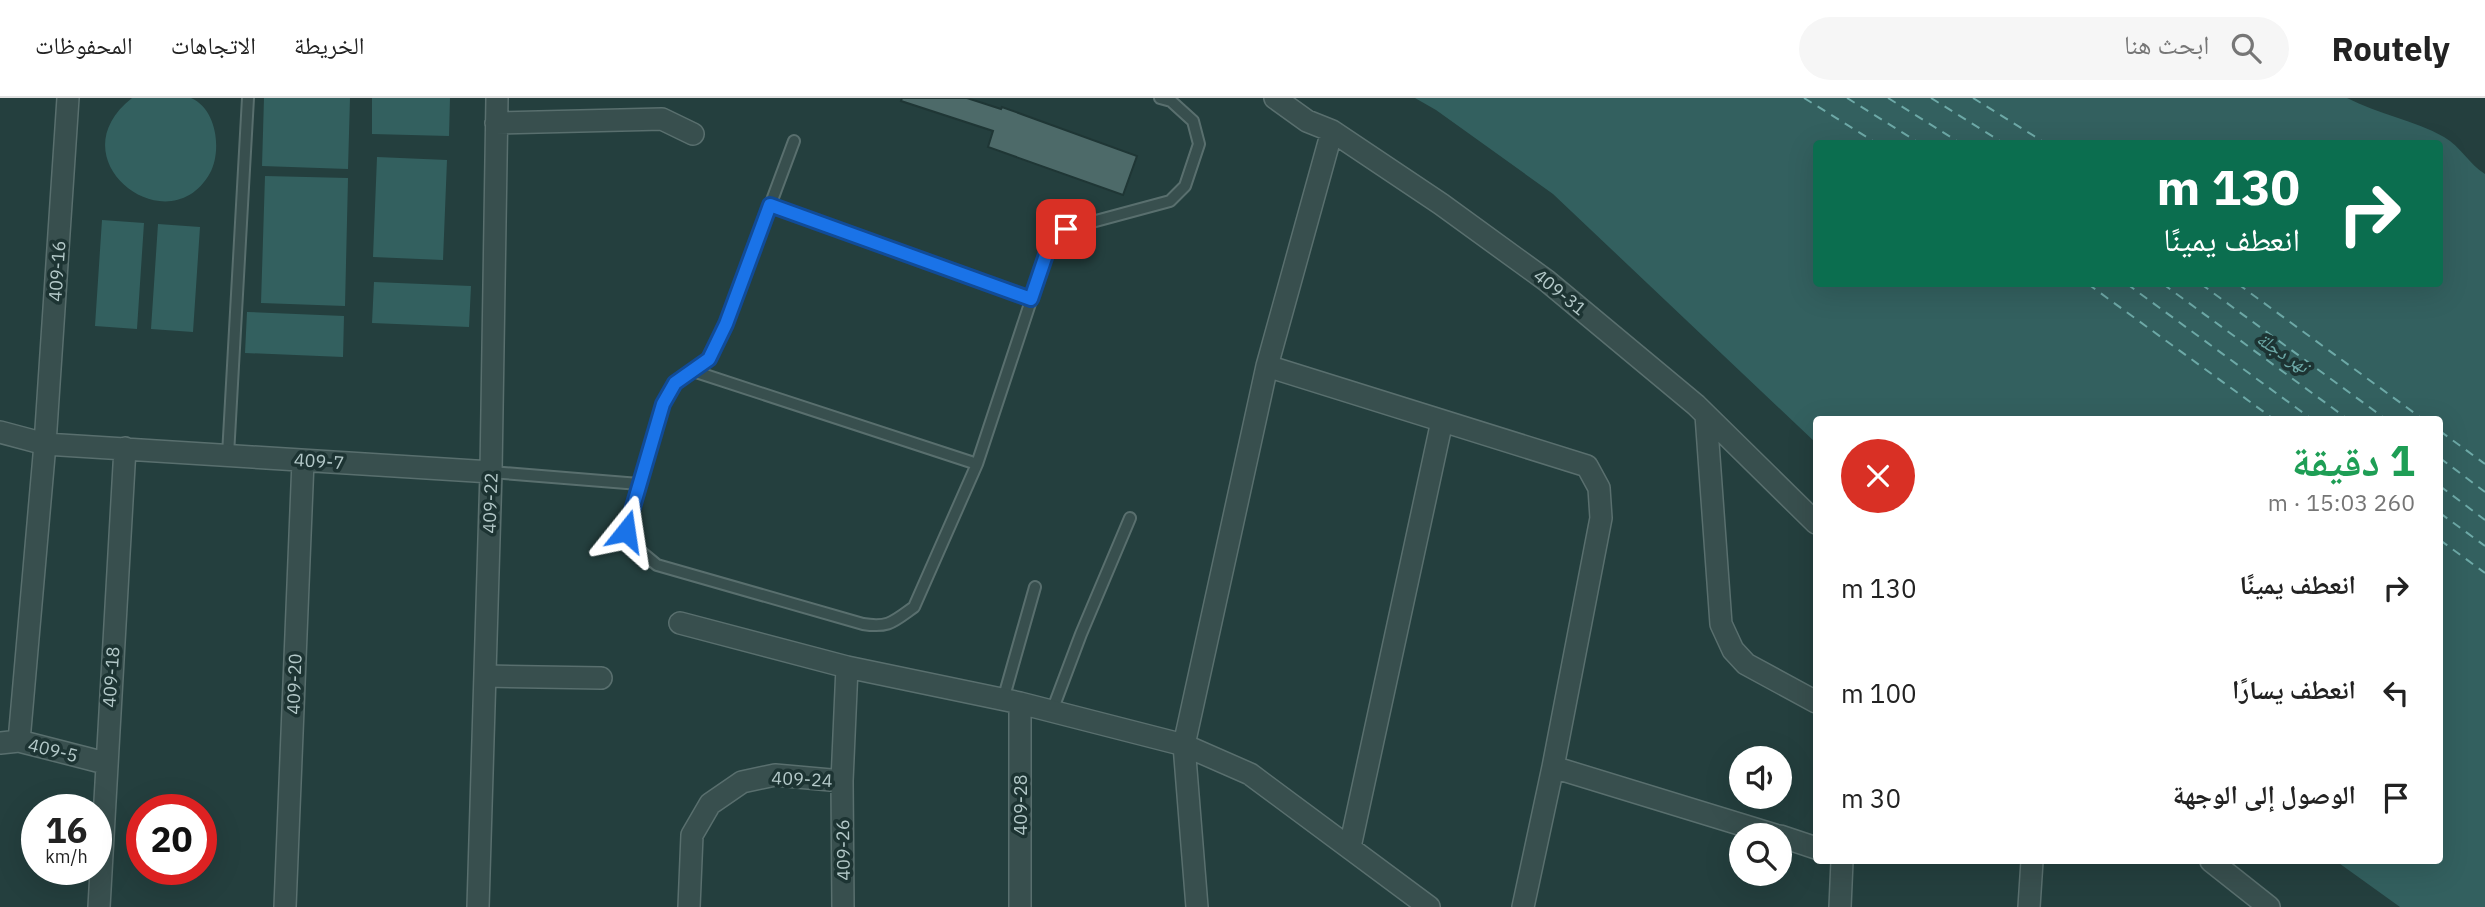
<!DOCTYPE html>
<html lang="ar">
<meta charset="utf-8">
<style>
:root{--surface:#fff;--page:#f6f6f6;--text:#222;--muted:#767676;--line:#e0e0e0}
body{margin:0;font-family:"IBM Plex Sans","Noto Naskh Arabic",sans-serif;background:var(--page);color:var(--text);direction:rtl;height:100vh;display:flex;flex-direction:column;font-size:26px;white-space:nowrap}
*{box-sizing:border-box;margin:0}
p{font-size:23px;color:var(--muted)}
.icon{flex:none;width:38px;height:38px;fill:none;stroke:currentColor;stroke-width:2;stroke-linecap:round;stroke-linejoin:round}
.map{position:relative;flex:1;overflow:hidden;direction:ltr}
.side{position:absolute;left:1813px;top:318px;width:630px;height:448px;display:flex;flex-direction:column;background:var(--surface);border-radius:7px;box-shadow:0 7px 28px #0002;direction:rtl}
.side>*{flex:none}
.guide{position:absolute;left:1813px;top:42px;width:630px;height:147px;border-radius:7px;box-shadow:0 7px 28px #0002;direction:rtl;background:#0b6e4f;color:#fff;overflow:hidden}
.tools{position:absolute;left:1729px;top:648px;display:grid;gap:14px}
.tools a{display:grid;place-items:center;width:63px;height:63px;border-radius:50%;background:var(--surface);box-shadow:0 7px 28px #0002;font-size:35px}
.speed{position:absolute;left:21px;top:696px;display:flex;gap:14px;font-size:35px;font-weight:700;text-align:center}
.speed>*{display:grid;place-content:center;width:91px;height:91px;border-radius:50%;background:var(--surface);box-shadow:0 7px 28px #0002;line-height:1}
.speed small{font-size:18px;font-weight:400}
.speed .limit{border:10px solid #d22;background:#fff;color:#111}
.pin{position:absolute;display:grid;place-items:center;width:60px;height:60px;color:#fff;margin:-30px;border-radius:14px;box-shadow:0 4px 10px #0006}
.me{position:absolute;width:77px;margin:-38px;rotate:15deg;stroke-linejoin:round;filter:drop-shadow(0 0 5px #0008)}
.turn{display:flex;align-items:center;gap:24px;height:147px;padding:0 28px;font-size:32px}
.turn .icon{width:91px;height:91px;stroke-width:2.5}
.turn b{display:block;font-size:49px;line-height:60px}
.round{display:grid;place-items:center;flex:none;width:74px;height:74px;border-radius:37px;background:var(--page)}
.summary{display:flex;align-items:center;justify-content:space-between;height:119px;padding:0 28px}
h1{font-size:42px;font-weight:700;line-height:52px;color:#1e9e55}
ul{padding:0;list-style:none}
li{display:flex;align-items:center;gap:21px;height:105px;padding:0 28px}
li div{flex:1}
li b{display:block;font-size:26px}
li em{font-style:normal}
header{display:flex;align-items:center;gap:42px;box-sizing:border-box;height:98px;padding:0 35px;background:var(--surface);border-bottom:2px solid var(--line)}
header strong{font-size:33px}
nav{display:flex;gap:38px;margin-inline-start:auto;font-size:24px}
.search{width:490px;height:63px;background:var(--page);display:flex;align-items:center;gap:18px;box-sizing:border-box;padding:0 24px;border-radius:38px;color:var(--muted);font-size:26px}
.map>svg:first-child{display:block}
</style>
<header>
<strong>Routely</strong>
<div class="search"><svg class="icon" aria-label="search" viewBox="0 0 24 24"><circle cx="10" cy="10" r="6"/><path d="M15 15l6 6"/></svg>ابحث هنا</div>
<nav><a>الخريطة</a><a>الاتجاهات</a><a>المحفوظات</a></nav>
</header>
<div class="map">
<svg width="2485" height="809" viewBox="0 0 2485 809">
<rect width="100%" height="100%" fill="#243f3e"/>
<path fill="#33605f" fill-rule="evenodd" d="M132 0C144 0 181 0 191 0 217 11 222 53 210 75 169 149 53 62 132 0Z
M264 0H350L348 71 262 68Z
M372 0H450L449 38 372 36Z
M1415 0H2347C2378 16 2414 22 2444 39 2461 49 2469 66 2485 76V809H2400L2336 763H2440V322H1816V345L1553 96 1436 12ZM1816 46H2440V186H1816Z
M377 59 447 62 443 162 373 159Z
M265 78 348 80 345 208 261 205Z
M102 122 144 125 137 231 95 228Z
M158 126 200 129 193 234 151 231Z
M374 184 471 188 469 229 372 225Z
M247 214 344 218 343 259 245 255Z"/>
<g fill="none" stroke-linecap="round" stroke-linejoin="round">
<path stroke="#6da9a7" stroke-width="2" stroke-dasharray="9 7" stroke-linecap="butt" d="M1804 0 1878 46
M1847 0 1921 46
M1888 0 1962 46
M1931 0 2005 46
M1973 0 2047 46
M2088 186 2275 322
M2127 186 2313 322
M2163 186 2349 322
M2201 186 2387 322
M2238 186 2424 322
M2440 333 2485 366
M2440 360 2485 394
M2440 388 2485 422
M2440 415 2485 448
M2440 442 2485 475"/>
</g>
<path fill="#4d6a69" stroke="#1f3635" stroke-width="2" d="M902 0H967L1001 11 1002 9 1137 58 1123 97 988 49 993 33 901 3Z"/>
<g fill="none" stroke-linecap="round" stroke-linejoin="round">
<defs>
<path id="service" d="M794 43 726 226 709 261 675 285 663 306 627 433 634 448 657 467 863 526C889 530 893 524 914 509L977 366 1051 142 1066 131 1170 103 1185 88 1199 46 1193 23 1171 3 1160 0
M770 107 1031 201
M693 273 977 366
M228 357 248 0
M491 374 639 386
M1003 602 1035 489
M1052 613 1081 536 1130 420"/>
<path id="minor" d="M1275 0 1307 23 1332 33 1441 106 1547 183 1696 307 1816 425
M496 25 662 21 693 36
M1267 268 1587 368 1599 390 1601 420 1553 669 1523 809
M1706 317 1721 526 1733 552 1746 566 1816 604
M0 334 45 346 491 374
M680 525 847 569 1020 605 1184 647 1250 676 1429 809
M485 578 601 580
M19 643 45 346 68 0
M0 645 19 643 105 665
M1553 669 1775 737
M1780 738 1816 750
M1350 749 1442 323
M2211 763 2269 809
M99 809 125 350
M285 809 303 363
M478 809 491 374 497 0
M689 809 692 737 710 706 742 684 775 677 842 683
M843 809 842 683 847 569
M1020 809V605
M1197 809 1184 647 1267 268 1332 33
M1840 809 1842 763
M2029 809 2032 763"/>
</defs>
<use href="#service" stroke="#596f6e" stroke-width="14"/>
<use href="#minor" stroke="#596f6e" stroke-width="24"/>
<use href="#service" stroke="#384f4e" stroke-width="10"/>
<use href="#minor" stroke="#384f4e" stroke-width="21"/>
</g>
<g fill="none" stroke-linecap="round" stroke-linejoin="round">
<defs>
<path id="route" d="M626 433 663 306 675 285 709 261 726 226 770 107 1031 201 1051 142 1066 131"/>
</defs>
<use href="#route" stroke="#114b97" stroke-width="18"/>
<use href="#route" stroke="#1a73e8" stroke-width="12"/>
</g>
<g text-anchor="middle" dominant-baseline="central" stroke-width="7" stroke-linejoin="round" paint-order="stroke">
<g font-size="18" fill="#b4c9c9" stroke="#1d3433">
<text transform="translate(57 173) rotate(-86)">409-16</text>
<text transform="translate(1560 194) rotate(39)">409-31</text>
<text transform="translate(319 363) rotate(4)">409-7</text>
<text transform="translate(490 405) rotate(-88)">409-22</text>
<text transform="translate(111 579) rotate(-86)">409-18</text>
<text transform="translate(294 586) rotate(-88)">409-20</text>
<text transform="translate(53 652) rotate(14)">409-5</text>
<text transform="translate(802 681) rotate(3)">409-24</text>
<text transform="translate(1020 707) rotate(-90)">409-28</text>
<text transform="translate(843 752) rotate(-91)">409-26</text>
</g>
<g font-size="19" font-style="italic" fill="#6da9a7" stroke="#1d3433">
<text transform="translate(2283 254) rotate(33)">نهر دجلة</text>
</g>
</g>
</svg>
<div class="tools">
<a><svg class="icon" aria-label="sound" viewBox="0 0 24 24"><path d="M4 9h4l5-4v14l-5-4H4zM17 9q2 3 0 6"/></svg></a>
<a><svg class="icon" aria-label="search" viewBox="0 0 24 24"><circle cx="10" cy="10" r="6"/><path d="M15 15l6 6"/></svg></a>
</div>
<div class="speed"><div>16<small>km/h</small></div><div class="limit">20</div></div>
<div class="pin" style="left:1066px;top:131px;background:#d93025"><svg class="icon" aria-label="arrive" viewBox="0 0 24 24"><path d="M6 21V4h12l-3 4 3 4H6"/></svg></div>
<svg class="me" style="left:626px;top:433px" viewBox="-20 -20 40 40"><path d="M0-17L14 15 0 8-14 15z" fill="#1a73e8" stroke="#fff" stroke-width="4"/></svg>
<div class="guide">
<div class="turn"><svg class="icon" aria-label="right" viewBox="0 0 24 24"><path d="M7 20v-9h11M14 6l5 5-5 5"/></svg><div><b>130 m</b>انعطف يمينًا</div></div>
</div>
<section class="side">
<div class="summary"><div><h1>1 دقيقة</h1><p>260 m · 15:03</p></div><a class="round" style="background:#d93025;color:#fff"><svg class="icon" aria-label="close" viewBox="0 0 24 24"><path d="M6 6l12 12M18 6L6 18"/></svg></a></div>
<ul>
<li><svg class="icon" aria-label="right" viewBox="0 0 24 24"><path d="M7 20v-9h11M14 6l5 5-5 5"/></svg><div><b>انعطف يمينًا</b></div><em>130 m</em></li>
<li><svg class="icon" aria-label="left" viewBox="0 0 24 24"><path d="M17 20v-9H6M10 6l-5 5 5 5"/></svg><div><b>انعطف يسارًا</b></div><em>100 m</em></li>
<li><svg class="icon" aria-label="arrive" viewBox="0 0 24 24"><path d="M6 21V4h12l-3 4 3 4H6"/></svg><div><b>الوصول إلى الوجهة</b></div><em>30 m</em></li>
</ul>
</section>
</div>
